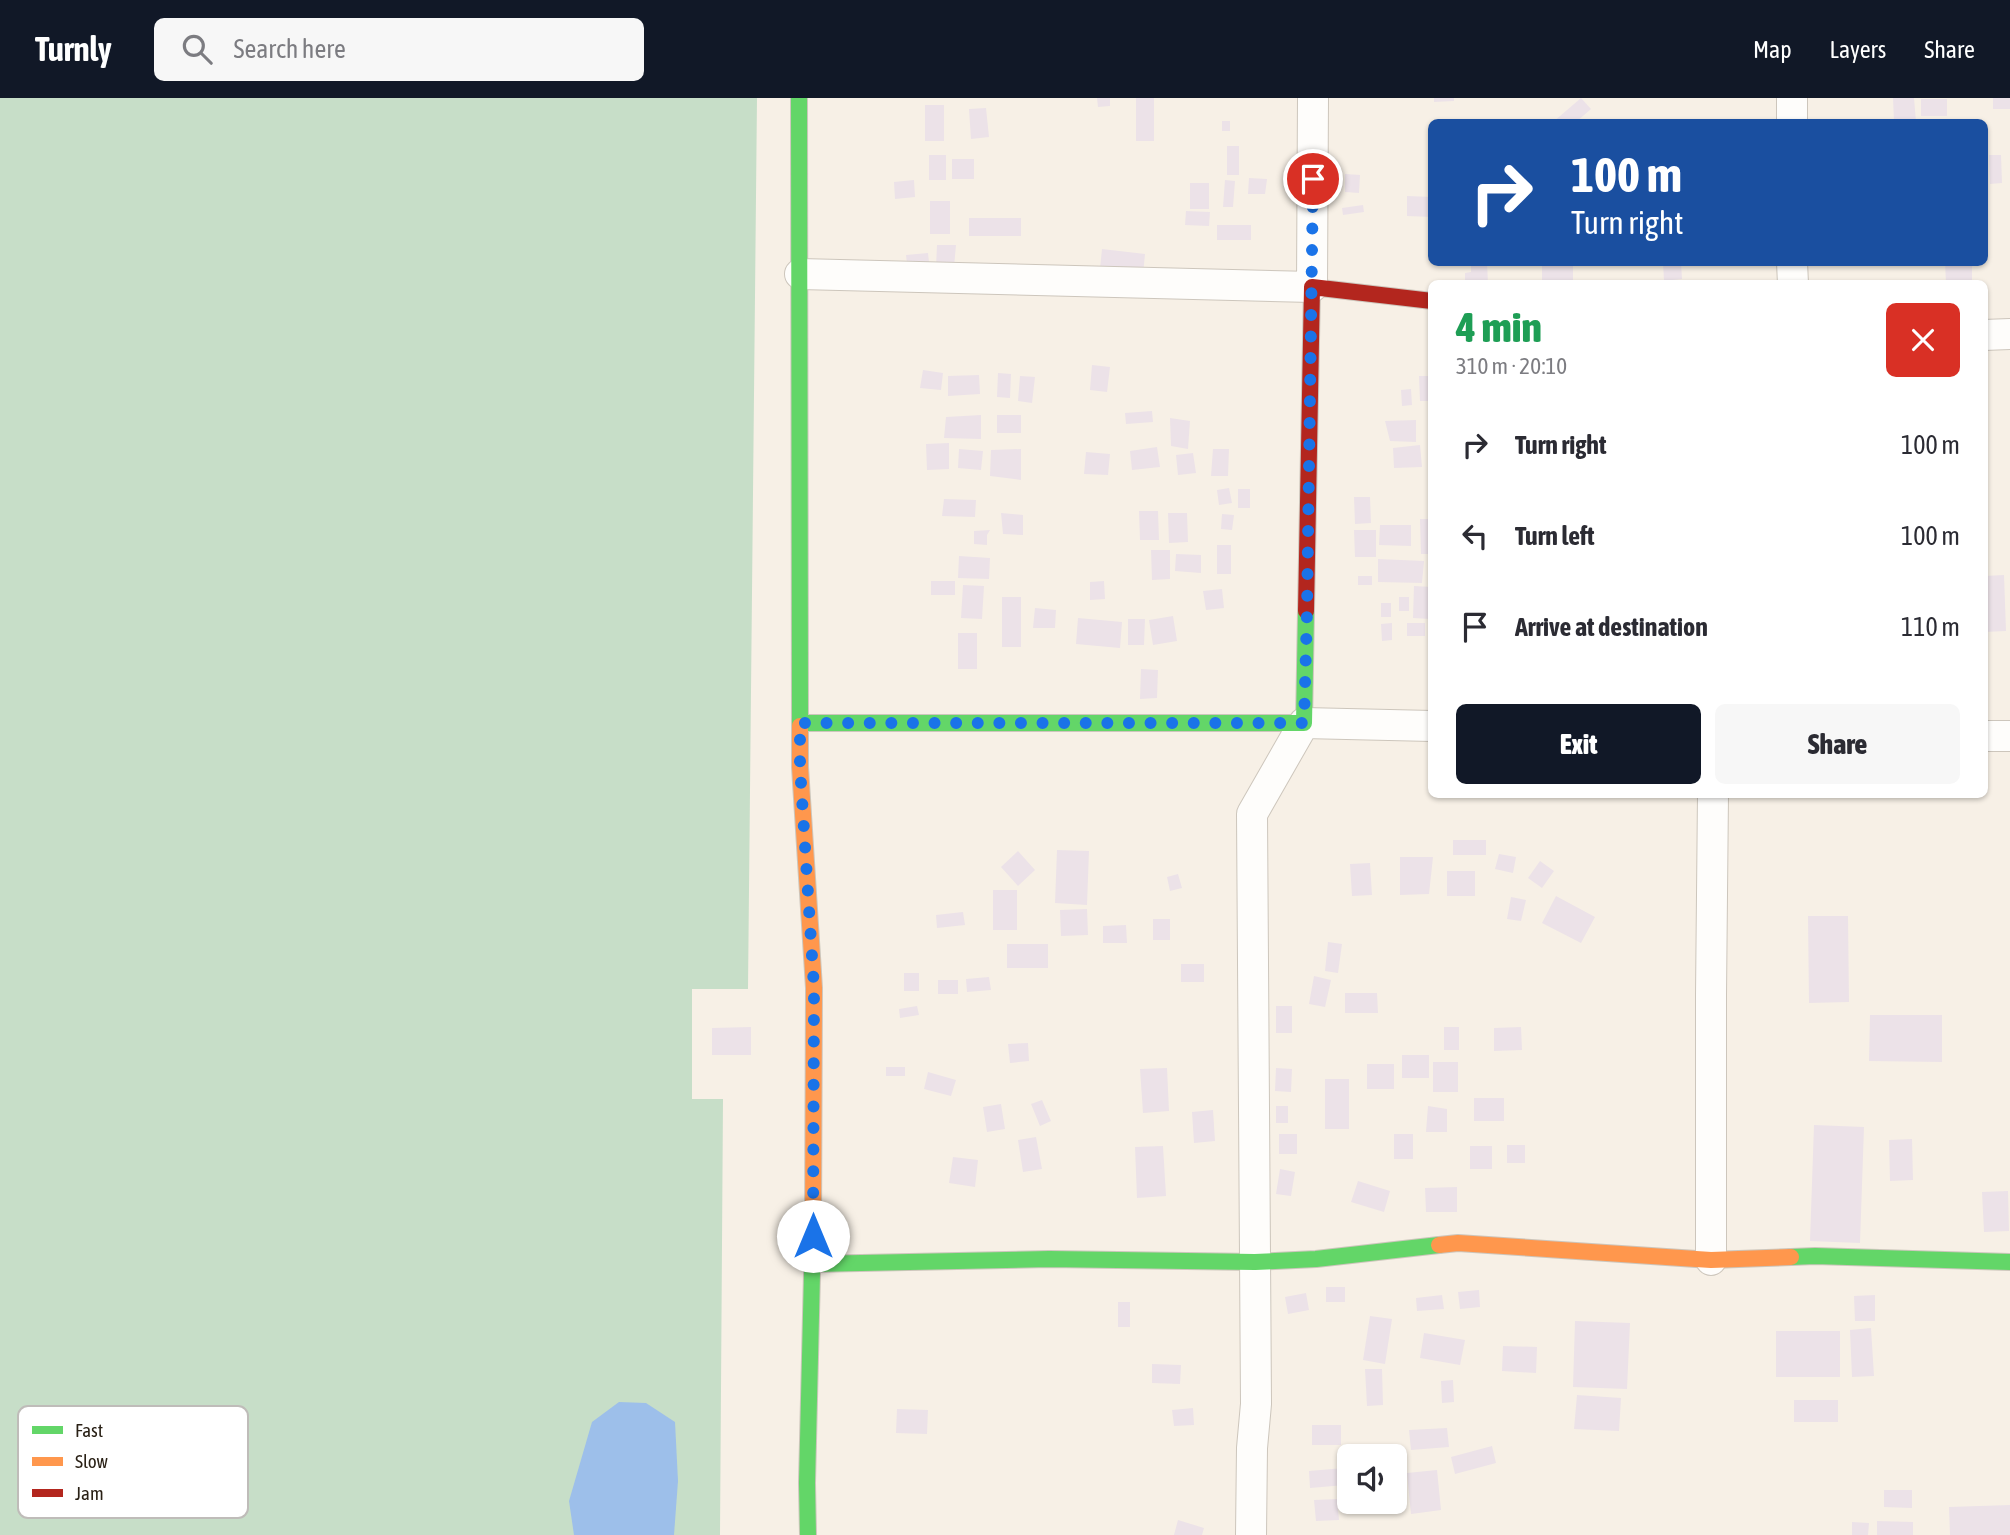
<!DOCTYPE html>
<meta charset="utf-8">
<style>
:root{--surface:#fff;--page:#f7f7f7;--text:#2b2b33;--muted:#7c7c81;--accent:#111827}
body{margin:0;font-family:"Asap Condensed",sans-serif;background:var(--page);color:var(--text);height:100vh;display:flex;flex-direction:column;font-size:26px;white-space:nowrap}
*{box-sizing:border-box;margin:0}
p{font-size:23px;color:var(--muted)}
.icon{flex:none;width:38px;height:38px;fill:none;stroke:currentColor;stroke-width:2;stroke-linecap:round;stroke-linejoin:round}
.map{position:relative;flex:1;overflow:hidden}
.panel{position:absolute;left:1428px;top:182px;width:560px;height:518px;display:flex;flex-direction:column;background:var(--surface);border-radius:10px;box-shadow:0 2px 5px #0004}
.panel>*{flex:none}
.banner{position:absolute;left:1428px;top:21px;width:560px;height:147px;border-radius:10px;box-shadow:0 2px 5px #0004;background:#1a4fa0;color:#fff;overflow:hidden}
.buttons{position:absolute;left:1337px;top:1346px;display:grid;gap:14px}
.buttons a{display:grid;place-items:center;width:70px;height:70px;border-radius:10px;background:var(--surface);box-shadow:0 2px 5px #0004;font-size:35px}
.pin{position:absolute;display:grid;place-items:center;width:60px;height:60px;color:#fff;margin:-30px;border:4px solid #fff;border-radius:50%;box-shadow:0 2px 7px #0007}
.me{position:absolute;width:77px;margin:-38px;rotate:0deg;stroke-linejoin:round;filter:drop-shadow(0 0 5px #0008)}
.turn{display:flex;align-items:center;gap:24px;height:147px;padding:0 28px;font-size:32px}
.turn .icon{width:91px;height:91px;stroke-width:2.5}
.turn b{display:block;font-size:49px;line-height:60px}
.round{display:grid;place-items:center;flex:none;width:74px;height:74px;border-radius:10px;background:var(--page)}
.head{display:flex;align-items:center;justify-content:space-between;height:119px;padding:0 28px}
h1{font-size:42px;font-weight:800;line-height:52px;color:#1e9e55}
.action{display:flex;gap:14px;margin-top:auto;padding:14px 28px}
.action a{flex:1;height:80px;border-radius:10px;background:var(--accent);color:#fff;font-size:28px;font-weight:800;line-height:80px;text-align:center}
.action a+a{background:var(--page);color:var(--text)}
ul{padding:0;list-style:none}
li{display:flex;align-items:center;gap:21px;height:91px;padding:0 28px}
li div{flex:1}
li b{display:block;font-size:26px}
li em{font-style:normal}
header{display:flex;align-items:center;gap:42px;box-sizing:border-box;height:98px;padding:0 35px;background:var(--accent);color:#fff}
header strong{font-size:33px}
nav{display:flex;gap:38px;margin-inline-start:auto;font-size:24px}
.search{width:490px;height:63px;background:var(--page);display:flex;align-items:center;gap:18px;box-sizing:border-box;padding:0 24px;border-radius:10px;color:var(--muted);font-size:26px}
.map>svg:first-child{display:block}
</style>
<header>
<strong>Turnly</strong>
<div class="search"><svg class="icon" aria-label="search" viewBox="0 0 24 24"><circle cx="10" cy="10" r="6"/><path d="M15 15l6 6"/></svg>Search here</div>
<nav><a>Map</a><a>Layers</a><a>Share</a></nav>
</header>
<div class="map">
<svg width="2010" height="1437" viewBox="0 0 2010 1437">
<rect width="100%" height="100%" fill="#f7f0e6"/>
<path fill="#c7dec8" d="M0 0H757L748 891H692V1001H723L720 1437H0Z"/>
<path fill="#9dbfea" d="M619 1304 646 1305 675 1324 678 1383 674 1437H574L569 1403 592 1324Z"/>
<path fill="#ece2e8" d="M1097 0H1110V8L1098 9Z
M1136 0H1154V43H1136Z
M1434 0H1454V3L1434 4Z
M1581 0 1591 11 1576 24H1553Z
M1893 0H1914L1916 24H1894Z
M1993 0H2010V11H1993Z
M1921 1H1947V18H1921Z
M925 7H944V43H925Z
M986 10 989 39 971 41 969 11Z
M1222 23H1230V33H1222Z
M1227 48H1239V77H1227Z
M929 57H946V82H929Z
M1989 57H2001L2002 85 1990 86Z
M952 61H974V81H952Z
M1345 76 1360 77 1359 95 1345 94Z
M1249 80 1267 81 1265 96H1248Z
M914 82 915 99 895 101 894 84Z
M1225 82 1235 83 1233 109H1223Z
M1190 85H1209V111H1190Z
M1407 98 1432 99V119L1407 118Z
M930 103H950V136H930Z
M1363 107 1364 114 1343 117 1342 110Z
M1186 113 1210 114 1209 128 1185 127Z
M969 120H1021V138H969Z
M1217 127H1251V142H1217Z
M937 147H956L954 169H936Z
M1102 151 1145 156 1143 176 1100 171Z
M928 155 929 164 907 166 906 157Z
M1471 164H1487L1488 186H1465V175L1471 174Z
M1542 164H1573V185H1542Z
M1663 164H1681L1682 181 1664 183Z
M1945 164H1972V184L1946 185Z
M1092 267 1110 269 1107 294 1090 292Z
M923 272 943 275 941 292 920 290Z
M998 275 1011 276 1010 300 997 299Z
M979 277 980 296 948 298V278Z
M1020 278 1035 279 1032 305 1018 303Z
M1419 278H1430V303H1420Z
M1411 291 1412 307 1402 308 1401 292Z
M1152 313 1153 324 1126 326 1125 315Z
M981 317V341L944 340 946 319Z
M997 317H1021V335H997Z
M1170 320 1190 323 1188 351 1171 348Z
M1416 322V344L1390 343 1385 323Z
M949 345V371L927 372 926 346Z
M1420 347 1422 369 1394 370 1393 350Z
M1157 349 1160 369 1132 372 1130 353Z
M959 351 983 353 981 372 958 370Z
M1021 351V382L990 378 991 352Z
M1213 351H1229L1228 378H1211Z
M1086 354 1110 356 1108 377 1084 376Z
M1193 355 1196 375 1178 377 1176 357Z
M1229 390 1232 405 1219 407 1217 392Z
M1238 391H1250V410H1238Z
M1354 399H1370L1371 425 1355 426Z
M944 401 976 402 975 419 942 418Z
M1139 413H1158L1159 442H1140Z
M1001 415 1023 417V437L1003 436Z
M1168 415H1187L1188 444 1169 445Z
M1222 416 1234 417 1232 432 1221 431Z
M1420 421H1432V456H1421Z
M1380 427H1411V448L1379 447Z
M990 432 987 437V447L974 446V433Z
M1354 432H1376V459H1355Z
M1217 447H1231V476H1217Z
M1151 452H1170V481L1152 482Z
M1176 456 1201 457V475L1175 473Z
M959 458 990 460 989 481 958 480Z
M1378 461 1424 463 1422 485 1378 484Z
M2004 477 2006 533 1984 534V478Z
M1358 478H1372V487H1358Z
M931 483H955V497H931Z
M1104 483 1105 501 1090 502V484Z
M963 487 984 488 982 521 961 520Z
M1414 488 1432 489 1430 521 1413 520Z
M1222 491 1224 510 1206 512 1203 493Z
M1002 499H1021V549H1002Z
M1399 499H1409V513H1399Z
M1381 505H1391V519H1381Z
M1035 510 1056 512 1055 530H1033Z
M1173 518 1177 543 1153 547 1149 522Z
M1078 520 1122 524 1120 550 1076 546Z
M1128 521H1145L1144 547H1128Z
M1392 525V542L1382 543 1381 526Z
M1407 525H1425V538H1407Z
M958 535H977V571H958Z
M1141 571 1158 572 1157 600 1140 601Z
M1453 742H1486V757H1453Z
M1057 752 1089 753 1087 807 1055 805Z
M1018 753 1035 772 1018 788 1001 769Z
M1499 756 1516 759 1513 775 1495 771Z
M1400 759H1433L1429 796 1400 797Z
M1540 763 1554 773 1542 790 1528 780Z
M1370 765 1372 797 1352 798 1350 766Z
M1447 773H1475V798H1447Z
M1178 776 1182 790 1170 793 1167 779Z
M993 792H1017V832H993Z
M1556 798 1595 819 1581 845 1542 825Z
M1511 799 1526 802 1521 823 1507 821Z
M1087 811 1088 837 1061 838 1060 812Z
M963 814 965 827 937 830 936 817Z
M1808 818H1848L1849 904 1809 905Z
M1153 821H1170V842H1153Z
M1126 827 1127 845H1103V828Z
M1328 844 1342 846 1338 875 1325 873Z
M1007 846H1048V870H1007Z
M1181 866H1204V884H1181Z
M904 875H919V893H904Z
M1314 878 1331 882 1325 909 1309 906Z
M989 879 991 892 967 894 966 881Z
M938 882H958V896H938Z
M1345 895H1377L1378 915H1345Z
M917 908 919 917 900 920 899 911Z
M1276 908H1292V935H1276Z
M1870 917H1942V964L1869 963Z
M751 929V957H712V930Z
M1444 929H1459V952H1444Z
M1521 929 1522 952 1494 953V930Z
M1028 945 1029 963 1010 965 1008 946Z
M1402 957H1429V980H1402Z
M1433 964H1458V994H1433Z
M1367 966H1394V991H1367Z
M886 969H905V978H886Z
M1167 970 1169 1013 1143 1015 1140 971Z
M1276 970 1292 971 1291 994 1275 993Z
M928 974 956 982 951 998 924 991Z
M1325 981H1349V1031H1325Z
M1474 1000H1504V1023H1474Z
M1042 1002 1051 1023 1040 1028 1031 1006Z
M1001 1006 1005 1031 987 1034 983 1009Z
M1276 1008H1288V1025H1276Z
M1428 1008 1447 1011V1034H1426Z
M1213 1012 1215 1043 1194 1045 1192 1014Z
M1814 1027 1864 1029 1860 1145 1810 1143Z
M1279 1036H1297V1056H1279Z
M1394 1036H1413V1061H1394Z
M1036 1039 1042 1071 1023 1074 1018 1042Z
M1912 1041 1913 1082 1890 1083 1889 1042Z
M1507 1047H1525V1065H1507Z
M1163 1048 1166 1098 1137 1100 1135 1049Z
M1470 1048H1492V1071H1470Z
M953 1059 978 1062 975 1089 949 1085Z
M1280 1071 1295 1074 1291 1098 1276 1096Z
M1358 1083 1390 1093 1384 1114 1351 1104Z
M1457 1089V1114H1426L1425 1090Z
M2008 1093 2009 1133 1984 1134 1982 1094Z
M1326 1189H1345V1204H1326Z
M1479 1192 1480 1209 1460 1211 1458 1194Z
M1306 1195 1309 1212 1288 1216 1285 1199Z
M1442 1197 1444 1211 1417 1213 1416 1200Z
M1875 1197V1223H1855L1854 1198Z
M1118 1204H1130V1229H1118Z
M1370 1218 1392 1221 1385 1266 1363 1262Z
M1575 1223 1630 1225 1627 1291 1573 1289Z
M1871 1230 1874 1278 1852 1279 1850 1232Z
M1776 1233H1840V1279H1776Z
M1424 1235 1465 1242 1460 1267 1420 1260Z
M1503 1248 1537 1249 1536 1275 1502 1273Z
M1152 1266 1181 1267 1180 1286 1152 1285Z
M1365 1271H1382L1383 1307 1367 1308Z
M1453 1282 1454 1304 1442 1305 1441 1283Z
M1577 1297 1621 1300 1619 1333 1574 1331Z
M1794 1302H1838V1324H1794Z
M1193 1310 1194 1327 1174 1328 1172 1312Z
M897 1311 928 1312 927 1336 896 1335Z
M1312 1327H1341V1347H1312Z
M1447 1330 1449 1349 1411 1352 1409 1332Z
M1492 1348 1496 1365 1455 1376 1451 1359Z
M1344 1370 1345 1387 1310 1390 1309 1373Z
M1437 1372 1441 1412 1411 1416 1407 1375Z
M1884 1392H1912V1410L1884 1409Z
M1337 1401 1339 1422 1316 1423 1314 1402Z
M2010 1407V1437H1950L1949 1409Z
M1178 1422 1204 1430 1202 1437H1174Z
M1877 1423 1913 1424V1437H1877Z
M1852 1424 1869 1425 1868 1437H1852Z"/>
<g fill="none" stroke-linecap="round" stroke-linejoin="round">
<defs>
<path id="street" d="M1792 0V24
M1792 164 1793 186
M800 176 1312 189 1313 0
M1984 237 2010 236
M1984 638H2010
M1711 1162V897L1713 696
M1251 1437 1252 1350 1256 1306 1252 716 1304 625 1432 628"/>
<path id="fast" d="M799 0 800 628
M800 625H1304L1306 513
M1791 1159 1815 1158 2010 1164
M813 1166 1049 1161 1255 1164 1316 1161 1439 1147
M808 1437 807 1385 813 1133"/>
<path id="slow" d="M800 628V669L814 890 813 1133
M1439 1147 1458 1145 1711 1162 1791 1159"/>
<path id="jam" d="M1306 513 1312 189 1432 203"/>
</defs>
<use href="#street" stroke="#cdc6bc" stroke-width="32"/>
<use href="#fast" stroke="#cdc6bc" stroke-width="18"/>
<use href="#slow" stroke="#cdc6bc" stroke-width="18"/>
<use href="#jam" stroke="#cdc6bc" stroke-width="18"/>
<use href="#street" stroke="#fefdfb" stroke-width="30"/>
<use href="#fast" stroke="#63d668" stroke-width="16"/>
<use href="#slow" stroke="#ff974d" stroke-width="16"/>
<use href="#jam" stroke="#b3261e" stroke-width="16"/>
</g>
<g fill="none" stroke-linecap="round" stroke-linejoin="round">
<path stroke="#1a73e8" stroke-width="12" stroke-dasharray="0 21.6" d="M813 1138 814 890 800 669V625H1304L1307 513 1313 81"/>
</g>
<rect x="18" y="1308" width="230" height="112" rx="10" fill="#fff" stroke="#bfbcb9" stroke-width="2"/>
<rect x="32" y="1328" width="31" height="8" fill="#63d668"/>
<rect x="32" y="1359" width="31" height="9" fill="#ff974d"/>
<rect x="32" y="1391" width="31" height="8" fill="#b3261e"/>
<g font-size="19" fill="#2a2116">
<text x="75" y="1339">Fast</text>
<text x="75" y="1370">Slow</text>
<text x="75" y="1402">Jam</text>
</g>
</svg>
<div class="buttons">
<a><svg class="icon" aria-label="sound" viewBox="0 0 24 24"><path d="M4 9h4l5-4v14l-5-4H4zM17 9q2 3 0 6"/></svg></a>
</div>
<div class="pin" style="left:1313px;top:81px;background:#d93025"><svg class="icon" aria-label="arrive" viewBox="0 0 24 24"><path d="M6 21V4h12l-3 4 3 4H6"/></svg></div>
<svg class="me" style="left:813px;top:1138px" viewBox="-20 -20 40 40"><circle r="19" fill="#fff"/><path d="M0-13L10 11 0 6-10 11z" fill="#1a73e8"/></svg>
<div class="banner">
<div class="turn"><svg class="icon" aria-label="right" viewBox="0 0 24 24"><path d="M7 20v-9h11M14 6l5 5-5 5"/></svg><div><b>100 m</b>Turn right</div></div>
</div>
<section class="panel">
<div class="head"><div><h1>4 min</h1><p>310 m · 20:10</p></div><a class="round" style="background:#d93025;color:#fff"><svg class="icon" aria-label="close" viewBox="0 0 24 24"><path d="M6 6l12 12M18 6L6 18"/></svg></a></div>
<ul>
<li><svg class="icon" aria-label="right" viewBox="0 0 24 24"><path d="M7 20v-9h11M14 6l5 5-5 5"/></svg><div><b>Turn right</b></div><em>100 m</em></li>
<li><svg class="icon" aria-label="left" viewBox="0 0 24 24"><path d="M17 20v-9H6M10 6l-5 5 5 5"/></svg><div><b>Turn left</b></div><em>100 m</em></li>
<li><svg class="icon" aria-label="arrive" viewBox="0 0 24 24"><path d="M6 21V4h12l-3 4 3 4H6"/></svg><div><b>Arrive at destination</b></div><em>110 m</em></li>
</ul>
<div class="action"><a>Exit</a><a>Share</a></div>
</section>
</div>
